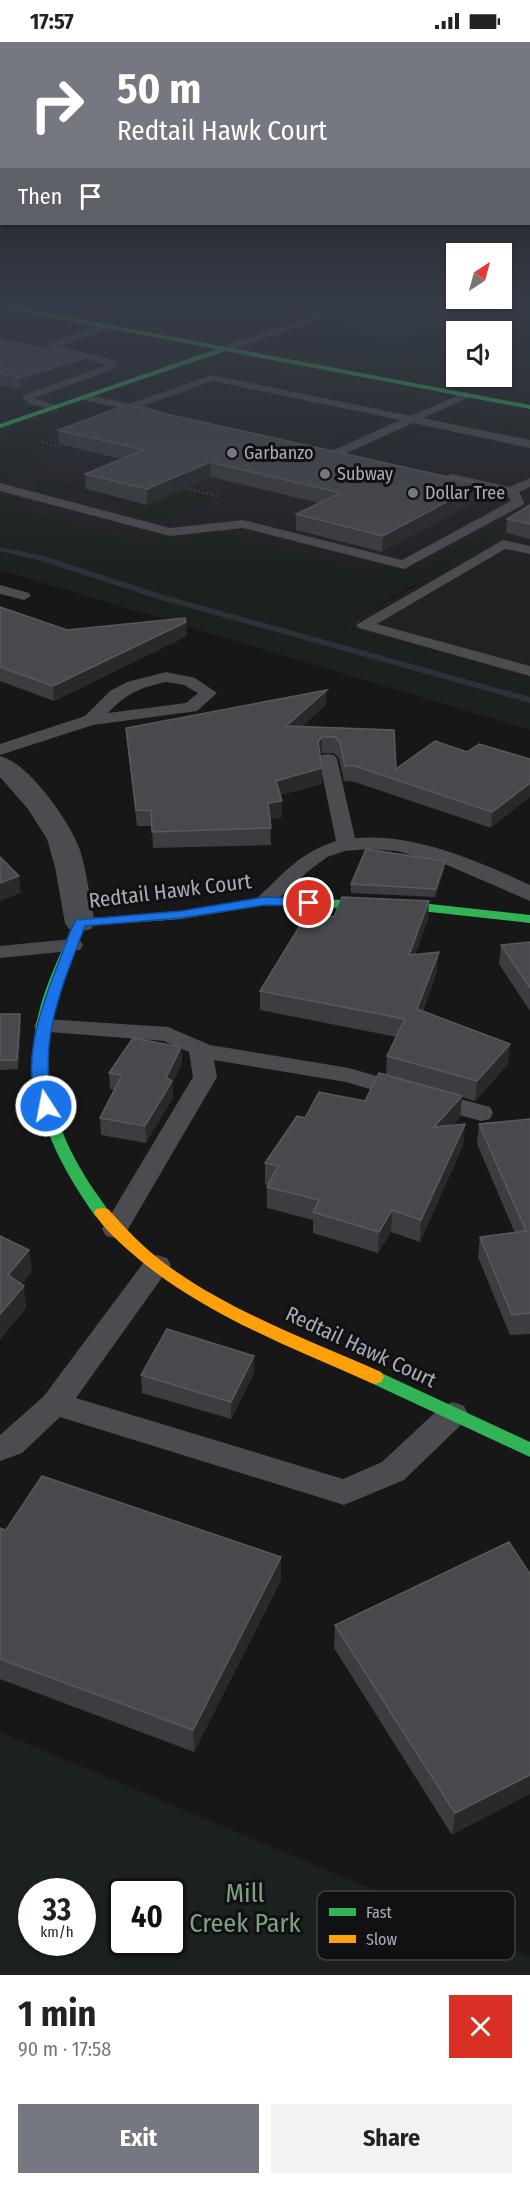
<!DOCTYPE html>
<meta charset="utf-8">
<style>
:root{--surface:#fff;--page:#f2f2f2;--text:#222;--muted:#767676;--accent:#757880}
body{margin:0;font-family:"Fira Sans Condensed",sans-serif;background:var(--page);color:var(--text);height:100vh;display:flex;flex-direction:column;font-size:22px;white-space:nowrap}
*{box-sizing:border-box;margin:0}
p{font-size:20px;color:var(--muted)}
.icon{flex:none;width:33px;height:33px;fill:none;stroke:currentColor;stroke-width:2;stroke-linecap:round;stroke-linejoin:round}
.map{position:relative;height:1933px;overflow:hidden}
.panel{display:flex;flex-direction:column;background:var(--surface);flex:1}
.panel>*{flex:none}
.banner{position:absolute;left:0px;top:0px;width:531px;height:183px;box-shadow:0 2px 4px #0004;background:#757880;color:#fff;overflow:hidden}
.needle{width:39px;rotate:36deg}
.fabs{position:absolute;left:446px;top:201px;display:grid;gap:12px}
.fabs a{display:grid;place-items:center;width:66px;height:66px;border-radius:0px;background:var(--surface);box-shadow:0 2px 4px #0004;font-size:30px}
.speed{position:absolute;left:18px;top:1836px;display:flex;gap:12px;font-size:30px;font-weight:700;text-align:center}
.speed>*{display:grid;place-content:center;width:78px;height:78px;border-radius:50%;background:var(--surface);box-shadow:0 2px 4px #0004;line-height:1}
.speed small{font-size:15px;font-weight:400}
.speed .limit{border:3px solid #111;border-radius:9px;background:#fff;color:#111}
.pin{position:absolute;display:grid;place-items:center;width:51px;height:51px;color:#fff;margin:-26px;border:3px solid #fff;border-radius:50%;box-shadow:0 2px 6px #0007}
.me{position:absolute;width:66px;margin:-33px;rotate:349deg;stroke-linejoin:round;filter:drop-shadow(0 0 4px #0008)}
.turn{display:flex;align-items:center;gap:21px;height:126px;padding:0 18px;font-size:27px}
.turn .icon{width:78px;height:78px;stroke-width:2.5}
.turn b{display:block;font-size:42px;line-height:51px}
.then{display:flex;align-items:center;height:57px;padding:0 18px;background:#0003;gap:12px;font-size:22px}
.round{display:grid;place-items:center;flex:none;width:63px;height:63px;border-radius:0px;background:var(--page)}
.overview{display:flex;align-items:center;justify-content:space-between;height:102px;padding:0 18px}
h1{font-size:36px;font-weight:700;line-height:45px}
.action{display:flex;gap:12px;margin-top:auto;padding:12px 18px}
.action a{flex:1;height:69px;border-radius:0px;background:var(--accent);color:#fff;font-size:24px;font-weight:700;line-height:69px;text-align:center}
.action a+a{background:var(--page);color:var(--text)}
.status{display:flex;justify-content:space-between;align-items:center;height:42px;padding:0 30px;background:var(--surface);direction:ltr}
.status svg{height:16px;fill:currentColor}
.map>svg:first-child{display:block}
</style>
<div class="status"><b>17:57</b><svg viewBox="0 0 49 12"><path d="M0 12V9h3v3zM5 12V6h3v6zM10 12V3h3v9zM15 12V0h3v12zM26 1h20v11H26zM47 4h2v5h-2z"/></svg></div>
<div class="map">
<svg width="530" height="1933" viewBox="0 0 530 1933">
<rect width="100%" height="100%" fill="#171717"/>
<path fill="#212124" d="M0 261H516L371 319 530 365V636L343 584 418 543 168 513 0 467Z"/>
<path fill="#1b211c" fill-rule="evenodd" d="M49 261H125L190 271 284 269 294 273 252 289 223 292Z
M379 261H409L362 275 340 287 367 294 404 297 502 261H530V365L346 330 370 319 287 304 276 297 345 270ZM456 290H501V334H456Z
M218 321 242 322 418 357 422 360V362L400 371H385L191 331 132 352 145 355 133 358 123 355 125 349 131 347 195 324Z
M99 363 114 364 39 390 71 398 29 414 43 424 11 435 0 436V393L77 366Z
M457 366 530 378V400L429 377 446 368Z
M356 374 375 377 379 381C353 392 332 405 303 398L308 395 321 398 368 377Z
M423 386 440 391 421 388 375 409 393 414 390 416 367 410 368 406 406 389Z
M47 437H48L136 460 129 463 61 445 45 452 33 448 35 442Z
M185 446 220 455C178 474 170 484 123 471Z
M0 452 26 459 12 465 141 500 162 494 184 500 210 488 373 530 384 525 414 531 530 464V477L343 584 530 636V688L0 528Z
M0 1690 530 1914V1933H0ZM32 1850H82V1900H32ZM122 1850H172V1900H122Z"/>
<path fill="#2a3239" d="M409 261H502L404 297 367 294 340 287 339 283Z"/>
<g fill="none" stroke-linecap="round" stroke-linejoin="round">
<path fill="#2a3239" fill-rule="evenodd" d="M489 264 530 267V271L487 267Z
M0 505 44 514 164 553 530 655V661L158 557 38 518 0 509Z"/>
<path stroke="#4d4e52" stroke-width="2" stroke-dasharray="1.5 3" stroke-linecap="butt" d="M42 400 56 404
M185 446 219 455"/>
<path fill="#4b4c50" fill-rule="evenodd" d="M141 261H164L192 265 288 263 328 269 353 261H367L224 310 220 309V305L316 273 288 269 192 271 146 264Z
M107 281 110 282V286L59 304 116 319 117 321 114 327 35 356 57 364V368L29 362 23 357V353L106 323 48 305 50 300Z
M212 333 411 374 466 350 470 351V355L423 376 530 398V406L413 381 338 415 332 411 334 408 400 378 213 339 142 364 157 368 159 370 153 373 84 358 79 355 84 352 129 362Z
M452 432 510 445 530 436V445L519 450 524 460 523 463 404 527 243 486 170 494 0 449V441L170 486 243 478 402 518 511 459 507 452 448 439 446 436 448 433Z
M503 498 530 504V512L505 507 377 582 530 624V634L359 586 356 583Z
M0 543 29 551 31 554 24 558 0 552Z
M166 630 195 636 217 651 197 669 93 683 0 713V702L85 674 110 649 127 640ZM166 640 184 643 198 651 186 661 108 671C127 651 139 646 166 640Z
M328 712 334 713 337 717 355 796C415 791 476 818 530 843V859L447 823 397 809 369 807 345 809 327 815 307 830 272 863H258L255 859 258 855C287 829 298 812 336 799L319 717 322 713Z
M72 897 80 898 83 903 80 908 0 916V904Z
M45 977 168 985 210 1003 349 1026 411 1044 414 1049 411 1054 402 1057 346 1040 214 1018 217 1035 124 1194 115 1196 106 1194 102 1187 193 1035 189 1010 164 999 37 989 34 984 37 979Z
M433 1050 490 1065 493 1071 490 1077 481 1079 424 1063 421 1058 424 1053Z
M157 1213 167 1216 171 1223 76 1356 343 1437 382 1420 442 1364 453 1360 464 1364 468 1372 464 1380 404 1438 344 1463 60 1375 22 1411 0 1419V1393L44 1354 147 1216Z"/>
<path fill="#4b4c50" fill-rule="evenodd" d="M0 714C29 721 70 780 80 808 87 831 90 857 95 881L91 887 80 890 69 887 65 881 55 825 47 797 28 767 0 735Z"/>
<path fill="#30b455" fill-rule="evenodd" d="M0 262 530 363V367L225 309 0 386V382L217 307 0 266Z
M265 855 421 861 530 873V881L421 869 265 863 181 877 85 884C72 917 56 949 50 984 41 1035 56 1086 82 1129 90 1144 101 1157 110 1171L108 1175H96C56 1119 24 1055 36 984 42 948 60 914 74 881L80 877 181 869Z
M375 1328 530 1400V1415L369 1340 366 1335 369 1330Z"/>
<path fill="#ff9f0a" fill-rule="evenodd" d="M102 1166 108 1167C125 1186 143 1205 164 1221 229 1269 308 1298 381 1330L384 1335 381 1340 375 1342 369 1340C288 1304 203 1272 135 1214 121 1202 104 1187 94 1171L96 1167Z"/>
</g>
<path fill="#3c3d40" d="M0 297 88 315V327L21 348 0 343Z
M58 388 480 442 479 457 382 510 296 488V472L319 461 211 435 147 463 86 447 85 432 121 417 59 402Z
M530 463V497L506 491 507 477Z
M0 565 67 588 187 594 54 659 0 639Z
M326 663 302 684 394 688 396 727 467 710 530 717 491 786 355 740 344 739 339 717 334 711H322L320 713 322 726V742L280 753 282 775 270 777 271 803 153 806 152 784H137L127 701 126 686Z
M445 819 444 828 435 855 351 851V842Z
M334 875 428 877 415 913 437 929 423 969 510 1002 508 1022 475 1059 462 1055 460 1075 453 1083 465 1082 463 1103 420 1200 391 1190 378 1211 313 1191V1178L267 1166V1145L268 1143 265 1142V1121L305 1076 365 1059 386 1033 387 1014 397 995 260 968V949L308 878Z
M530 900V969L499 922 501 903Z
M0 972H20L21 982 18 1027 0 1028Z
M181 1005 182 1021 172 1042 173 1055 146 1101 101 1093 100 1076 114 1048 110 1047 109 1031Z
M530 1077V1292L510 1293 478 1215 480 1195 515 1191 477 1102 479 1082Z
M254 1314V1331L231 1377 142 1351 141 1333Z
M0 1486 6 1488 281 1515V1538L194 1710 0 1637Z
M509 1500 452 1793 334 1606 335 1583Z"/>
<path fill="#28292a" d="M88 315V327L21 348 20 336Z
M210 420 211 435 147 463V447Z
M480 442 479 457 382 510 383 494Z
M186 580 187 594 54 659 53 644Z
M327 648 326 663 286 699V684Z
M322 695V711L317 716 318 700Z
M322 726V742L276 754V739Z
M530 741V755L491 786 492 770Z
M282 759V775L268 777V761Z
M445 819 444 828 435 855 436 847Z
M19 834 21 851 0 859V841Z
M429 859 428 877 408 932 409 913Z
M439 910 437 929 416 986 417 967Z
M20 972 21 982 18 1027 17 1018Z
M510 1002 508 1022 475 1059 477 1039Z
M181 1005 182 1021 172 1042 173 1055 146 1101 145 1084 166 1036Z
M462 1054 460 1075 433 1106 434 1085Z
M465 1082 463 1103 420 1200 421 1178Z
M392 1168 391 1190 378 1211 379 1190Z
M29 1208 32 1230 11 1255 8 1233Z
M24 1244 26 1266 0 1298V1272Z
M254 1314V1331L231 1377V1360Z
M281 1515V1538L194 1710 193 1688Z
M530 1733V1752L452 1793 455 1771Z"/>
<path fill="#48494d" stroke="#57595e" stroke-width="1.5" d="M0 297 88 315 20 336 0 331Z
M126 363 480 442 383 494 296 472 341 451 210 420 147 447 85 432 144 408 58 388Z
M530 463V482L507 477Z
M0 565 67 588 185 576 186 580 53 644 0 625Z
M327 648 286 684 394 688 396 727 435 699 467 710 479 702 530 717V741L492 770 355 724H345L340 701 335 695H322L318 700 322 726 276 739 282 759 268 761 271 786 152 790 151 768H136L126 686Z
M366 807 445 819 436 847 351 842Z
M0 815 19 834 0 841Z
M342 855 429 859 409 913 439 910 417 967 510 1002 477 1039 387 1014 405 977 260 949 304 877 308 878 312 871 334 875Z
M530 900V946L501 903Z
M0 972H20L17 1018H0Z
M133 996 181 1005 166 1036 172 1039 145 1084 100 1076 122 1033 109 1031Z
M379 1031 462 1054 434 1085 465 1082 421 1178 392 1168 379 1190 313 1170 319 1158 267 1145 278 1124 265 1121 297 1074 305 1076 319 1050 365 1059Z
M530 1077V1271L512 1273 480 1195 526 1189 479 1082Z
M0 1194 29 1208 8 1233 24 1244 0 1272Z
M167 1287 254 1314 231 1360 141 1333Z
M42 1434 281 1515 193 1688 0 1617V1486L6 1488Z
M509 1500 530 1532V1733L455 1771 335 1583Z"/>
<linearGradient id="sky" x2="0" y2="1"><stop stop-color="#0d0d0d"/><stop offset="0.49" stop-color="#363c47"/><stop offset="1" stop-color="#363c47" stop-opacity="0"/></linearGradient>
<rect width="530" height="532" fill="url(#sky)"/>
<path fill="#1a73e8" stroke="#114b97" stroke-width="1.5" d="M265 855 309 857 316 861 309 864 265 863 181 876 85 884C63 942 36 1001 54 1064L46 1069 41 1067C17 1026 44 957 60 917 65 904 69 890 76 878L181 869Z"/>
<g fill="#757880" stroke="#111113" stroke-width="2">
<circle cx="232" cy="411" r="6"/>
<circle cx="325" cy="432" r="6"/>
<circle cx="413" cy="451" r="6"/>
</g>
<g text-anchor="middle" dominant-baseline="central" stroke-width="6" stroke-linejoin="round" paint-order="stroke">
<g font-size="18" fill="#a8adb8" stroke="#111113" text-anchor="start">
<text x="244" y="411">Garbanzo</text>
<text x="337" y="432">Subway</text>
<text x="425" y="451">Dollar Tree</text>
</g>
<g font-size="21" fill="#a8adb8" stroke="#111113">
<text transform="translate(170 849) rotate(-7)">Redtail Hawk Court</text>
<text transform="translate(361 1305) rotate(25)">Redtail Hawk Court</text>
</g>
<g font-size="26" fill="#7fa381" stroke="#111113">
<text x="245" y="1851">Mill<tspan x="245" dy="30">Creek Park</tspan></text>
</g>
</g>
<rect x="317" y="1849" width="198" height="69" rx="9" fill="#111113" stroke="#3e4045" stroke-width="1.5"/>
<rect x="329" y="1866" width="27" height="8" fill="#30b455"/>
<rect x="329" y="1893" width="27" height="8" fill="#ff9f0a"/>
<g font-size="16" fill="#a8adb8">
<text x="366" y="1876">Fast</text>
<text x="366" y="1903">Slow</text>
</g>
</svg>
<div class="fabs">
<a><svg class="needle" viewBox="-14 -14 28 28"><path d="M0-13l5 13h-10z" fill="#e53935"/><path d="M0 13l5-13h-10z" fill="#767676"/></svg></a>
<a><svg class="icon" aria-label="sound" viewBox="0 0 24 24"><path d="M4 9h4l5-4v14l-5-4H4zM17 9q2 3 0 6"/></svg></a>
</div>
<div class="speed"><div>33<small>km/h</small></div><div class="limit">40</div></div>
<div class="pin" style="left:309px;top:861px;background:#d93025"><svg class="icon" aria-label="arrive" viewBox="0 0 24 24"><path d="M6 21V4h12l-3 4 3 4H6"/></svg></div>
<svg class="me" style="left:46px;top:1064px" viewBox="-20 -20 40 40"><circle r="17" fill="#1a73e8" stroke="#fff" stroke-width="3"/><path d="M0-11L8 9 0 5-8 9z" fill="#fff"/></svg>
<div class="banner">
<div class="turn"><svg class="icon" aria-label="right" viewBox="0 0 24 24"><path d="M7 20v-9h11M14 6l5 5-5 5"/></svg><div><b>50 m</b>Redtail Hawk Court</div></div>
<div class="then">Then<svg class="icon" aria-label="arrive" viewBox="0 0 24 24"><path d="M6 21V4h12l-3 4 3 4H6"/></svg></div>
</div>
</div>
<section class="panel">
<div class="overview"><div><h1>1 min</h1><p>90 m · 17:58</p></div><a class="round" style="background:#d93025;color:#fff"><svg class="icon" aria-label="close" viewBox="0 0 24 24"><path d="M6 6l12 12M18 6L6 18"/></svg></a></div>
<div class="action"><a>Exit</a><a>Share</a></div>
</section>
